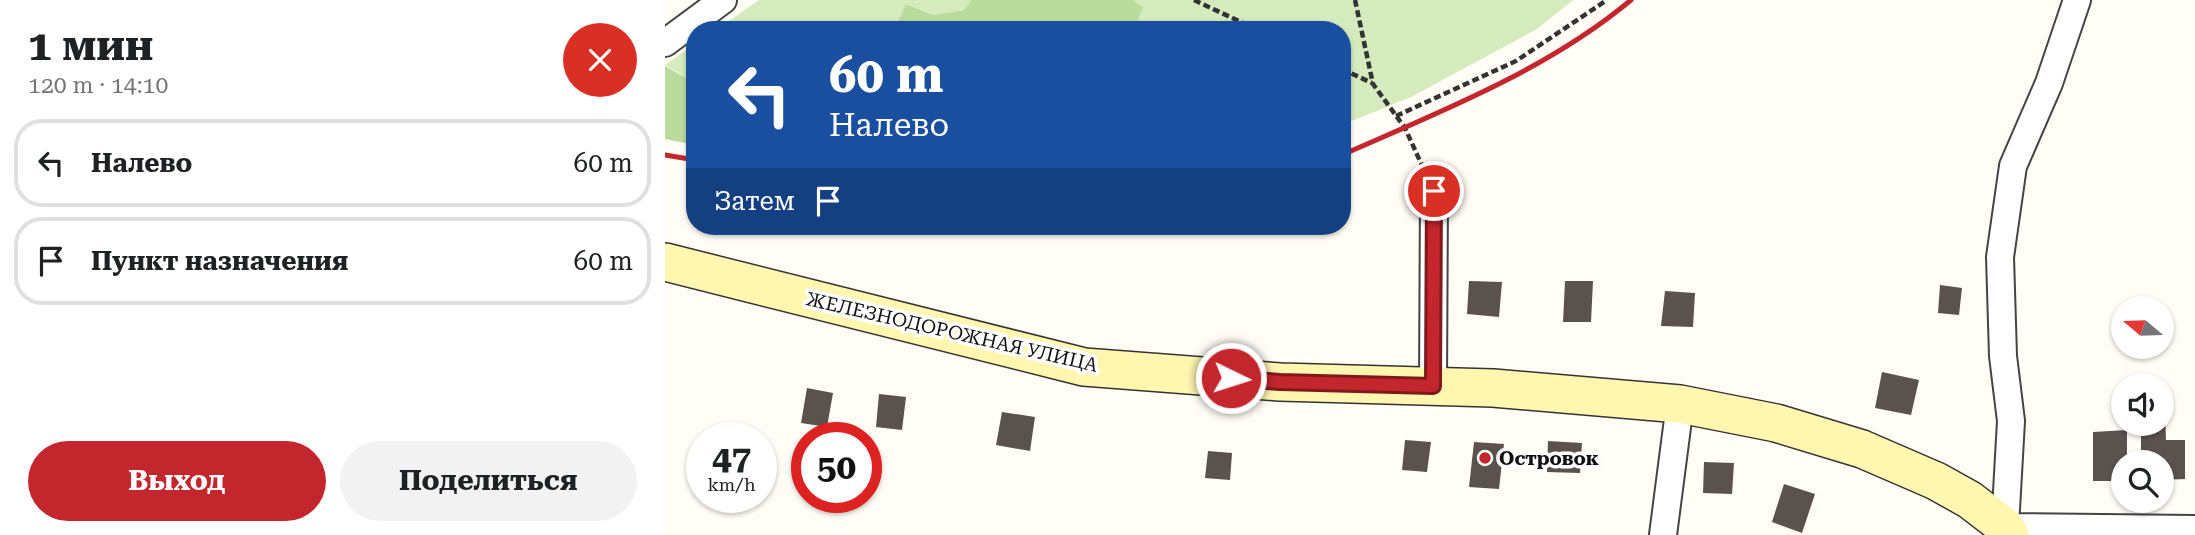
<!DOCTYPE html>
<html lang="ru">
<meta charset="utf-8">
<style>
:root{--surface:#fff;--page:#f2f2f2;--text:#202124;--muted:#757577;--line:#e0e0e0;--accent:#c4262e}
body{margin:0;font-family:"Roboto Serif",serif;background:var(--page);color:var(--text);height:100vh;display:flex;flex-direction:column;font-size:26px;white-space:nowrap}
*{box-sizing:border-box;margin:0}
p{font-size:23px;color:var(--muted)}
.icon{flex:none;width:38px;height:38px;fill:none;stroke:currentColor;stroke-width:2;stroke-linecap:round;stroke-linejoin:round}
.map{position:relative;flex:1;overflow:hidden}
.panel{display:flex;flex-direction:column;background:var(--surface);width:665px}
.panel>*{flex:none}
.guide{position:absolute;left:21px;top:21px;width:665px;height:214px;border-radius:28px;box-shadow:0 2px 5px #0004;background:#1a4fa0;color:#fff;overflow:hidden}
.needle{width:46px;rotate:289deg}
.tools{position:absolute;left:1446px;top:296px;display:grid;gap:14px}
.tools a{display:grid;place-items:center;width:63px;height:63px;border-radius:50%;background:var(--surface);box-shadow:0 2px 5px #0004;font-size:35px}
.speed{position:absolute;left:21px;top:422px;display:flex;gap:14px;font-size:35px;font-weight:700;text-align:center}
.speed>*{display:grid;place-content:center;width:91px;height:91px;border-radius:50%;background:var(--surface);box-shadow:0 2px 5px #0004;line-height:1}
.speed small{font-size:18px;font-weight:400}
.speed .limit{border:10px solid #d22;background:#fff;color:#111}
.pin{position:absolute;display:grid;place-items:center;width:60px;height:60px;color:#fff;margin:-30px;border:4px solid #fff;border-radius:50%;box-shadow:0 2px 7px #0007}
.me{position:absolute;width:77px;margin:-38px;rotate:94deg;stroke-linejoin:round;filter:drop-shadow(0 0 5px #0008)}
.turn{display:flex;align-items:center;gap:24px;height:147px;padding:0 28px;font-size:32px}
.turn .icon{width:91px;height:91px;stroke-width:2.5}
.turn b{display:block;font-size:49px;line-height:60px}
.then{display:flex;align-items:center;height:66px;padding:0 28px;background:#0003;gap:14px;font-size:26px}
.round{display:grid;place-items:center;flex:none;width:74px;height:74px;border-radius:37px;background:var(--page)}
.head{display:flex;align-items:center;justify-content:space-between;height:119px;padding:0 28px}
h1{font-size:42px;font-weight:700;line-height:52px}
.primary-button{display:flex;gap:14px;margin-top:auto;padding:14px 28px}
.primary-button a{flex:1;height:80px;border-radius:42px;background:var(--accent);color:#fff;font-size:28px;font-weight:700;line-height:80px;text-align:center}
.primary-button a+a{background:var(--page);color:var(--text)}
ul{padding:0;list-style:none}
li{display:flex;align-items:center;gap:21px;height:88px;margin:0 14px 10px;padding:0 14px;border:4px solid var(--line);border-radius:28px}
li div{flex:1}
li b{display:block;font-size:26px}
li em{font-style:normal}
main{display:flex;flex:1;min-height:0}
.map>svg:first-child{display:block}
</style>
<main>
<section class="panel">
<div class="head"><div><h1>1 мин</h1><p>120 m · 14:10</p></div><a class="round" style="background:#d93025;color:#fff"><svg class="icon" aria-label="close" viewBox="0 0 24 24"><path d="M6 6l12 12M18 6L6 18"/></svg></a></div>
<ul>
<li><svg class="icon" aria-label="left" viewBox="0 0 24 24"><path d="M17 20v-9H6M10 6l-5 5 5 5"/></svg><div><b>Налево</b></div><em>60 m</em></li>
<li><svg class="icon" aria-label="arrive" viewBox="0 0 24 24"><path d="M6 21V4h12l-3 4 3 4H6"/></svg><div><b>Пункт назначения</b></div><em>60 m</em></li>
</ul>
<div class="primary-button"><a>Выход</a><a>Поделиться</a></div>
</section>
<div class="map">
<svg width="1530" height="535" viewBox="0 0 1530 535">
<rect width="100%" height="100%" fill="#fffdf5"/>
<path fill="#d5ebbd" d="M94 0H306L299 10 270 15 242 4 229 30H51Z
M468 0H908L872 29 746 97 677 125V30H469L478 7Z
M30 44V83L0 65Z"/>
<path fill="#b9dc9c" d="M306 0H468L478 7 469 30H229L241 4 269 15 299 10Z
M0 66 30 83V145L0 139Z"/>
<path fill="#5a524d" d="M804 281 837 282 834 317 802 314Z
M900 281H928L926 322H898Z
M1275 285 1297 288 1294 315 1273 313Z
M1000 291 1030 293 1028 327 996 326Z
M1217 372 1254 380 1246 415 1210 408Z
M142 388 168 393 162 427 136 423Z
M214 394 241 397 237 430 211 427Z
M1496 410H1500L1501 440H1520V479L1496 480V462H1476V426L1496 424Z
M337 412 370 417 365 451 331 445Z
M1462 430V462H1458V481H1428V432Z
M740 440 766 442 762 472 737 470Z
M883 441 917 443 915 473 882 472Z
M809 442 839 444 834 489 804 487Z
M543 451 567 453 565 480 540 478Z
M1039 462 1069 463 1067 494 1038 493Z
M1119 484 1150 494 1137 533 1107 522Z"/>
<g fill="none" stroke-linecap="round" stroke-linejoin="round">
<defs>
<path id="street" d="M1412 0 1384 83 1348 166 1335 257 1338 356 1346 421 1340 527 1530 529
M0 43 58 0
M768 386 769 192
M998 535 1015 404"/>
<path id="secondary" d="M0 262 419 367 615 382 828 388 1015 404 1111 423 1197 449 1271 481 1305 500 1340 527 1345 535"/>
</defs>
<use href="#street" stroke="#444" stroke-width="30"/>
<use href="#secondary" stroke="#333" stroke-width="40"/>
<path stroke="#333" stroke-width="4.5" stroke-dasharray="7 3.5" stroke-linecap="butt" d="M529 0 593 30
M690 0 708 84 740 128 760 172
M677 69 707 83
M731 116 851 61 942 0"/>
<use href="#street" stroke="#fff" stroke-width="26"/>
<use href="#secondary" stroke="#fff6b0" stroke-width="37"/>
<path stroke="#c4262e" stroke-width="5" d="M0 155 30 160
M677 155C777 111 882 70 966 0"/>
</g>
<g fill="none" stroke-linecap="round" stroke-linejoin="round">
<defs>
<path id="route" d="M566 378 615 382 768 386 769 191"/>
</defs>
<use href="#route" stroke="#7f191e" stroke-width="18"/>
<use href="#route" stroke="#c4262e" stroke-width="12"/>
</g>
<circle fill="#c4262e" stroke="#fff" stroke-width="2.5" cx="820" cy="458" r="7"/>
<g text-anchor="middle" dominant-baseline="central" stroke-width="7" stroke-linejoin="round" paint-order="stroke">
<g font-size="19" fill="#111" stroke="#fff">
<text transform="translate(287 332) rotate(13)">ЖЕЛЕЗНОДОРОЖНАЯ УЛИЦА</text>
</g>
<g font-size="19" font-weight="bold" fill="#111" stroke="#fff" text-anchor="start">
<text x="834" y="458">Островок</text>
</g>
</g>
</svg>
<div class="tools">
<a><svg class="needle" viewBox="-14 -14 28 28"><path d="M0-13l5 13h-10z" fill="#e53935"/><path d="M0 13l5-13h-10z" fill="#757577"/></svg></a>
<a><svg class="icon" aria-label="sound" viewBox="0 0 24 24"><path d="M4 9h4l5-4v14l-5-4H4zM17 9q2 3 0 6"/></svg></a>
<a><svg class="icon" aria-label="search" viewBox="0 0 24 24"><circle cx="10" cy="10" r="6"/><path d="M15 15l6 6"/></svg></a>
</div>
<div class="speed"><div>47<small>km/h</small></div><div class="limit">50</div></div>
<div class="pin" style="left:769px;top:191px;background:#d93025"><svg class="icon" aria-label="arrive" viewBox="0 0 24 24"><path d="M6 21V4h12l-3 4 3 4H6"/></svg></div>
<svg class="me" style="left:566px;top:378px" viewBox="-20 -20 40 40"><circle r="17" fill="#c4262e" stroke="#fff" stroke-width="3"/><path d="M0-11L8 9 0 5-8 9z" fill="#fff"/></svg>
<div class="guide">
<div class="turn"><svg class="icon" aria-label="left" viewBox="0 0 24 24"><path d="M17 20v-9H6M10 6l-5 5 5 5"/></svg><div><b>60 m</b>Налево</div></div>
<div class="then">Затем<svg class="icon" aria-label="arrive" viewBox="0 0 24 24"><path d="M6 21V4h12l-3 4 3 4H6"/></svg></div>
</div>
</div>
</main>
